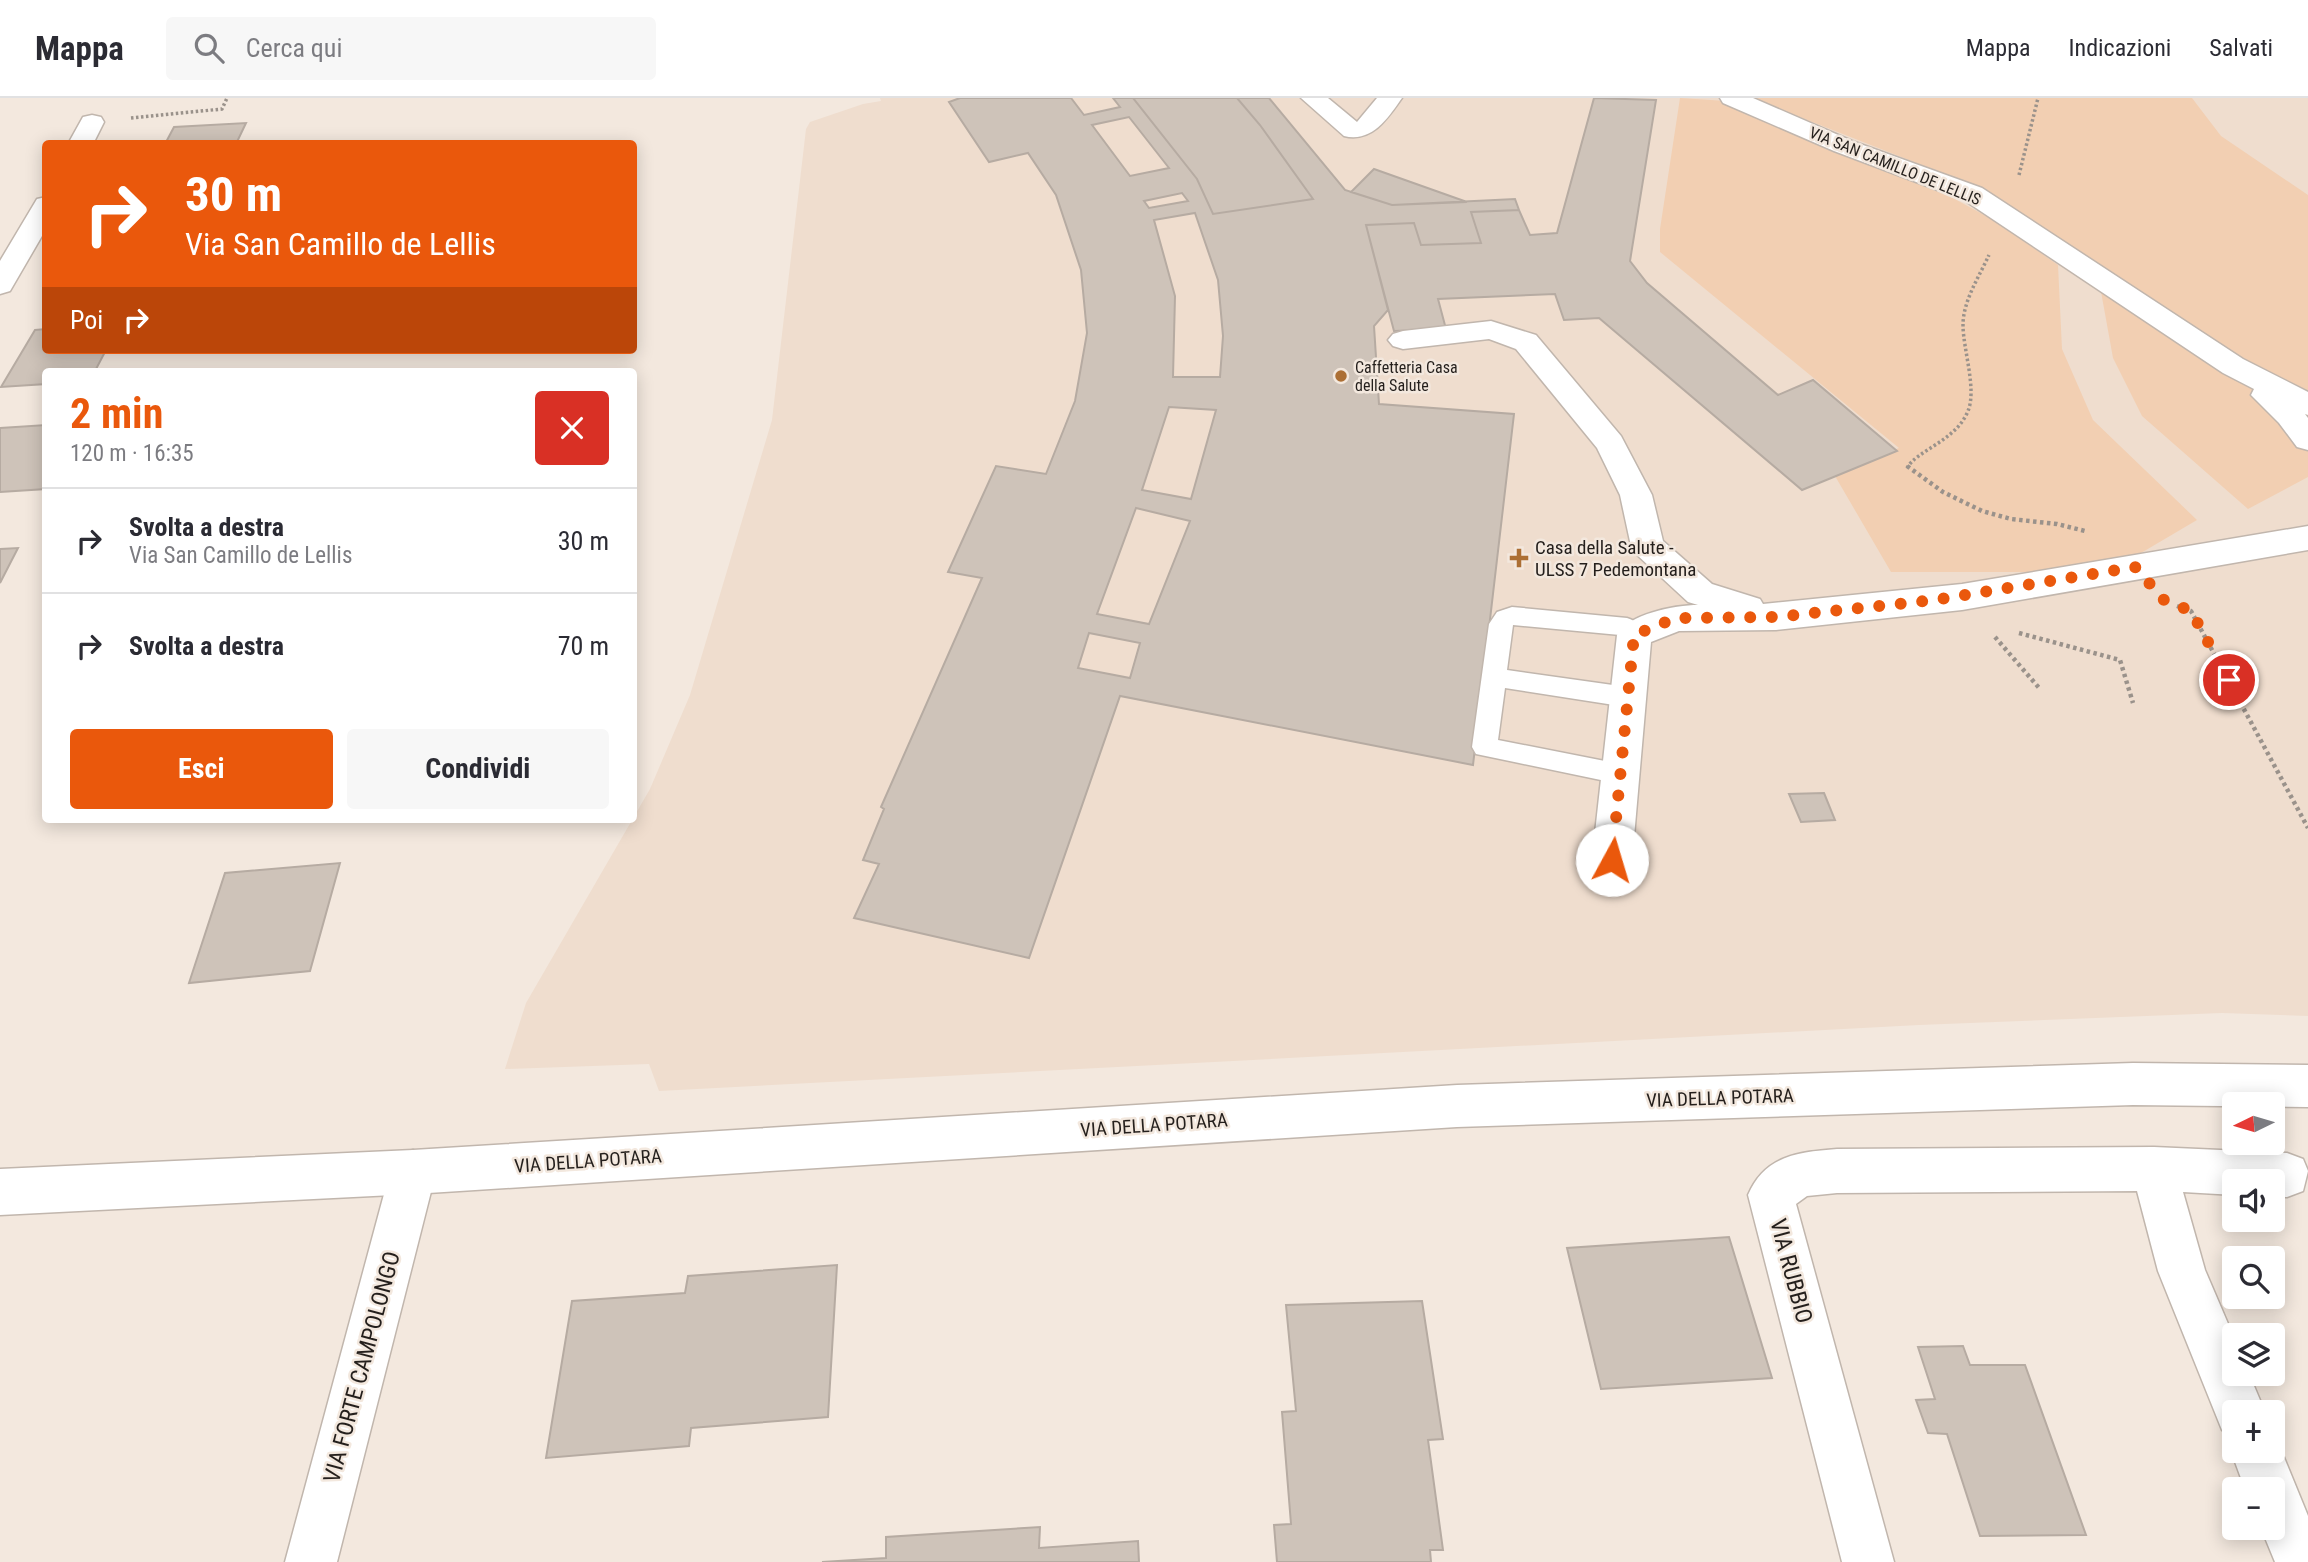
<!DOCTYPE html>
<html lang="it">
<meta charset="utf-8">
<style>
:root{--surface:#fff;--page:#f7f7f7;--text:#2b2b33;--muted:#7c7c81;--line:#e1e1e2;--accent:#ea580c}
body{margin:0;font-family:"Roboto Condensed",sans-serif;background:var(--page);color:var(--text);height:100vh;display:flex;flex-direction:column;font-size:26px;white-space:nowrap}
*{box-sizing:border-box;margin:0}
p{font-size:23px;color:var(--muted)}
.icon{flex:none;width:38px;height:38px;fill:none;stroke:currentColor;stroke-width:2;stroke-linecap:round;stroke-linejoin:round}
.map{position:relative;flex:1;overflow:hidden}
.side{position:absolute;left:42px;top:270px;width:595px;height:455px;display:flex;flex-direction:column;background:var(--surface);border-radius:7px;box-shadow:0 4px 18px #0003}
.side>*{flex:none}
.hud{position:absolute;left:42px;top:42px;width:595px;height:214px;border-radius:7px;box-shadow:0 4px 18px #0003;background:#ea580c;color:#fff;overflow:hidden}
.needle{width:46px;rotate:265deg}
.buttons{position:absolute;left:2222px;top:994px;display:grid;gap:14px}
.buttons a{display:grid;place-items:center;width:63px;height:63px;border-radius:7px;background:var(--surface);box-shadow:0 4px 18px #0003;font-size:35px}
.pin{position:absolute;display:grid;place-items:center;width:60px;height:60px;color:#fff;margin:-30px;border:4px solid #fff;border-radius:50%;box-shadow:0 2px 7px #0007}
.me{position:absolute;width:77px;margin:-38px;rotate:6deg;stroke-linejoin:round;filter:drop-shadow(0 0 5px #0008)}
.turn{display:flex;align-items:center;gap:24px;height:147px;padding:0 28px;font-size:32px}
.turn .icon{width:91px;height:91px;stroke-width:2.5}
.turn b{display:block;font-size:49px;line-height:60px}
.then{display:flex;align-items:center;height:66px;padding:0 28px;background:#0003;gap:14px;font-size:26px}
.round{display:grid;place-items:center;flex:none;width:74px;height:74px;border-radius:7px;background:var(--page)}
.summary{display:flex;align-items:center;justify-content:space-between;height:119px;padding:0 28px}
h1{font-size:42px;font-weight:700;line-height:52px;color:var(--accent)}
.button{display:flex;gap:14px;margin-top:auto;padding:14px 28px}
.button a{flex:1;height:80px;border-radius:7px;background:var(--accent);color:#fff;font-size:28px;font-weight:700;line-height:80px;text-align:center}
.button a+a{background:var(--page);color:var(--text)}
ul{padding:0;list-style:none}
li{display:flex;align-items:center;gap:21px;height:105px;padding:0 28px;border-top:2px solid var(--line)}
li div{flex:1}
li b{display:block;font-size:26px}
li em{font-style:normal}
header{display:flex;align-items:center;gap:42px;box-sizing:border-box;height:98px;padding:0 35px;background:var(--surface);border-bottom:2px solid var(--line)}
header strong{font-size:33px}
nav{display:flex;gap:38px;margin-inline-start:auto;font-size:24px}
.search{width:490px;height:63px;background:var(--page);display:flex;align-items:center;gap:18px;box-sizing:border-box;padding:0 24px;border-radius:7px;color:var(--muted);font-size:26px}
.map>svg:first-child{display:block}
</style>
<header>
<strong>Mappa</strong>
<div class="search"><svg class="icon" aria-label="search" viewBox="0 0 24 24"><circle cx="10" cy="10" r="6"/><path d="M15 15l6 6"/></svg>Cerca qui</div>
<nav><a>Mappa</a><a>Indicazioni</a><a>Salvati</a></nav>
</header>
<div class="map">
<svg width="2308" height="1464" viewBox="0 0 2308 1464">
<rect width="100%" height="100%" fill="#f3e8de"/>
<path fill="#efddce" d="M880 0H2308V918L2222 915 1919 927 659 993 649 966 505 971 526 905 650 691 690 597 772 322 806 31 810 24 863 6 881 3Z"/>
<path fill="#f2cfb2" d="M1680 0 1726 3 1880 60 1995 123 2058 167 2062 251 2093 322 2197 422 2141 455 2037 474H1891L1835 378 1899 350 1660 154V131Z
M1751 0H2192L2221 38 2308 97V379L2248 411 2142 318 2113 260 2096 166 1975 88Z"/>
<path fill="#cec3b9" stroke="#b6aba2" stroke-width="2" fill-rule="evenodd" d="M960 0H1071L1084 17 1120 9 1113 0H1133L1197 81 1213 116 1313 101 1260 27 1237 0H1269L1345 92 1392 107 1515 101 1519 112 1471 114 1481 145 1421 147 1414 125 1366 127 1388 212 1374 228 1379 306 1514 316 1473 667 1120 598 1029 860 854 820 879 766 863 762 884 711 881 709 982 480 948 474 996 368 1046 376 1075 303 1087 235 1081 172 1056 97 1028 55 989 64 949 4ZM1129 19 1169 70 1130 78 1092 27ZM1182 95 1188 103 1149 110 1144 103ZM1195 115 1218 182 1223 238 1220 279H1173L1175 198 1154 122ZM1169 309 1216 312 1191 401 1142 392ZM1136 410 1190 423 1149 526 1097 516ZM1089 535 1140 545 1130 580 1078 570Z
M1133 0H1237L1260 27 1313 101 1213 116 1197 81Z
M1594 0 1656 2 1630 163 1647 185 1778 297 1813 282 1897 353 1802 392 1599 220 1564 222 1555 196 1438 201 1446 231 1394 233 1366 127 1414 125 1421 147 1481 145 1471 114 1519 112 1530 137 1557 135Z
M246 25 236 46H165L174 29Z
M1374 71 1467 104 1392 107 1351 94Z
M46 231V252H106L95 273H46V286L1 289 35 232Z
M46 327V391L0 394V330Z
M18 450 0 485V451Z
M1824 695 1835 722 1801 724 1789 696Z
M340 765 310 873 189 885 225 775Z
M1729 1139 1772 1280 1601 1291 1567 1150Z
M837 1167 828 1319 691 1330 689 1348 546 1360 572 1203 685 1195 688 1178Z
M1422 1203 1443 1341 1428 1342 1443 1452H1430L1431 1464H1277L1274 1427 1291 1426 1282 1314 1296 1313 1286 1207Z
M1963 1248 1970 1267H2025L2086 1437 1980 1438 1947 1336 1928 1335 1916 1302 1935 1301 1918 1249Z
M1040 1429 1039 1450 1138 1443 1139 1464H822L886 1460V1439Z"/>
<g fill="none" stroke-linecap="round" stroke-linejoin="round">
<defs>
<path id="lane" d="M1512 509 1627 520C1637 523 1641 528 1646 537L1642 543C1632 546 1627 545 1620 537L1513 527 1507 572 1627 589 1636 592 1639 599 1636 606 1627 609 1505 590 1498 642 1620 666 1629 669 1633 676 1629 683 1620 686 1476 656 1472 649 1489 526 1497 514Z"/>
<path id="street" d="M1301 0H1328L1357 24 1377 0H1402C1388 20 1372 45 1344 38Z
M1720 0H1753L1852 43 1982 90 2243 261 2308 294V317L2305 316 2308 320V352L2297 349 2279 325 2251 297 2254 291 2223 275 1964 102 1834 53 1723 5Z
M92 17 101 19 104 24 93 46H68L83 19Z
M46 99V131L10 193 0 196V163L37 101Z
M1491 223 1536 237 1621 338 1652 397 1663 443 1712 486 1760 501 1763 506 1962 486 2308 428V452L1962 512 1776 532 1679 533 1651 544 1632 762 1626 774 1612 779 1598 774 1592 762 1617 537C1628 516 1675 507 1698 507L1688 504 1636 456 1631 448 1620 397 1597 350 1516 251 1489 241 1403 251 1393 248 1388 242 1393 236 1403 233Z
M2154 1049 2287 1055 2303 1061 2308 1073 2303 1093 2287 1099H2273V1083H2235V1097L2183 1094 2205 1172 2235 1242V1276H2249L2265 1314H2235V1337L2222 1332 2158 1173 2137 1093 1837 1095 1807 1098 1796 1106 1894 1464H1842L1748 1097C1765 1057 1799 1054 1837 1051Z
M413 1052 429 1058 436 1074 337 1464H285L390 1074 397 1058Z
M2274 1335 2308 1418V1464H2275L2261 1430H2273V1391H2245L2231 1353 2235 1343V1353H2273Z"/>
<path id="secondary" d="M2133 965 2308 967V1009L2133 1007 1457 1029 413 1096 0 1117V1071L413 1052 1457 987Z"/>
</defs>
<use href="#lane" stroke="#c1b6ad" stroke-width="3"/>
<use href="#street" stroke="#c1b6ad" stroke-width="3"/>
<use href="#secondary" stroke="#c1b6ad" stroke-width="3"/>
<path stroke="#9a928b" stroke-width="3.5" stroke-dasharray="2.5 2.5" stroke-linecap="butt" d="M131 20 222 11 227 0
M2019 77 2038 0
M1907 370C1917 352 1956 343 1968 313 1977 291 1963 251 1963 227 1963 203 1979 179 1989 157"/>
<path stroke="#9a928b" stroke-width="4.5" stroke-dasharray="3.5 3.5" stroke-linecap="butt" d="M1907 368 1943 394 1982 413 2011 421 2057 426 2085 433
M2177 508 2191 513 2308 730
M2019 535 2120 562 2133 605
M1995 539 2040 591"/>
<use href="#lane" fill="#fff" fill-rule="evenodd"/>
<use href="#street" fill="#fff" fill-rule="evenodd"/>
<use href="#secondary" fill="#fff" fill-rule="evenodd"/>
</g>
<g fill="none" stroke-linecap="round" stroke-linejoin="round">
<path stroke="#ea580c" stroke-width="12" stroke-dasharray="0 21.6" d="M1612 762 1634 537 1676 520 1776 519 1935 502 2135 469 2164 502 2191 513 2229 582"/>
</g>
<g fill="#ac6f34" stroke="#f3e8de" stroke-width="2.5">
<circle cx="1341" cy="278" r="7"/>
<path d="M1515.5 449.5h7v7h7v7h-7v7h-7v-7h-7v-7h7z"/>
</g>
<g text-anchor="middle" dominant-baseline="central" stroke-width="5" stroke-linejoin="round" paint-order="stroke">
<g font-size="16" fill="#241f1c" stroke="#f3e8de">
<text transform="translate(1895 68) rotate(22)">VIA SAN CAMILLO DE LELLIS</text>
</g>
<g font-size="16" fill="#241f1c" stroke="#f3e8de" text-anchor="start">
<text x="1355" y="269">Caffetteria Casa<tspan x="1355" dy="18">della Salute</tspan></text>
</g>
<g font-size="19" fill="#241f1c" stroke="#f3e8de" text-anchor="start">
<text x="1535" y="449">Casa della Salute -<tspan x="1535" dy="22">ULSS 7 Pedemontana</tspan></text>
</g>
<g font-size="19" fill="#241f1c" stroke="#f3e8de">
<text transform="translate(1720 1000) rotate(-2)">VIA DELLA POTARA</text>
<text transform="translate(1154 1027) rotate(-4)">VIA DELLA POTARA</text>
<text transform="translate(588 1063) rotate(-4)">VIA DELLA POTARA</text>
</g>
<g font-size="23" fill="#241f1c" stroke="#f3e8de">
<text transform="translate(1791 1173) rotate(75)">VIA RUBBIO</text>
<text transform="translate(362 1269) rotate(-75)">VIA FORTE CAMPOLONGO</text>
</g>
</g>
</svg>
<div class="buttons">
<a><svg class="needle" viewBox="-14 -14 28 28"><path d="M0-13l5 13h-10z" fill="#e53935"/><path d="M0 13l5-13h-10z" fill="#7c7c81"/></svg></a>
<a><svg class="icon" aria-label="sound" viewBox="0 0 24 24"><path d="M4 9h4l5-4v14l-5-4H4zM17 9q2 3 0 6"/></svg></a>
<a><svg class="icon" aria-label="search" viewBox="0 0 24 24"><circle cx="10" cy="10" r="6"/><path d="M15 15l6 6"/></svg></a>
<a><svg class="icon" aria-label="layers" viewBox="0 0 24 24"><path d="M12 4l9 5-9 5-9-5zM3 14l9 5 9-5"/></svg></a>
<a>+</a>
<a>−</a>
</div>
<div class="pin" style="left:2229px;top:582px;background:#d93025"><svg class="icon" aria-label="arrive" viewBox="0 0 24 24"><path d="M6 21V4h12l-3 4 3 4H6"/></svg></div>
<svg class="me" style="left:1612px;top:762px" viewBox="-20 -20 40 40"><circle r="19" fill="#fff"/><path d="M0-13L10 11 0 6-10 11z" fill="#ea580c"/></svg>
<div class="hud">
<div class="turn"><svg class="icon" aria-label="right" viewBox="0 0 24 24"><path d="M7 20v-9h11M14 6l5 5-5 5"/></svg><div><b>30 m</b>Via San Camillo de Lellis</div></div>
<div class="then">Poi<svg class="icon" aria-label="right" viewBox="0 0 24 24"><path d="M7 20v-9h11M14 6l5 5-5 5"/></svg></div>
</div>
<section class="side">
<div class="summary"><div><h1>2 min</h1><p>120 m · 16:35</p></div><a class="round" style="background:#d93025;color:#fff"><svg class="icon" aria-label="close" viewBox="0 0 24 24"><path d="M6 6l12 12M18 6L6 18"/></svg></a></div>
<ul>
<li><svg class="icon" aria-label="right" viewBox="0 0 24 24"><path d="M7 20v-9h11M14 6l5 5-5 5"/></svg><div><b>Svolta a destra</b><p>Via San Camillo de Lellis</p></div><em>30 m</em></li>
<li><svg class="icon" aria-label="right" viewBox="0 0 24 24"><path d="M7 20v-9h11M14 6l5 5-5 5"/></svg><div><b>Svolta a destra</b></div><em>70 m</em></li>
</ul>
<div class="button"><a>Esci</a><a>Condividi</a></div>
</section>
</div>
